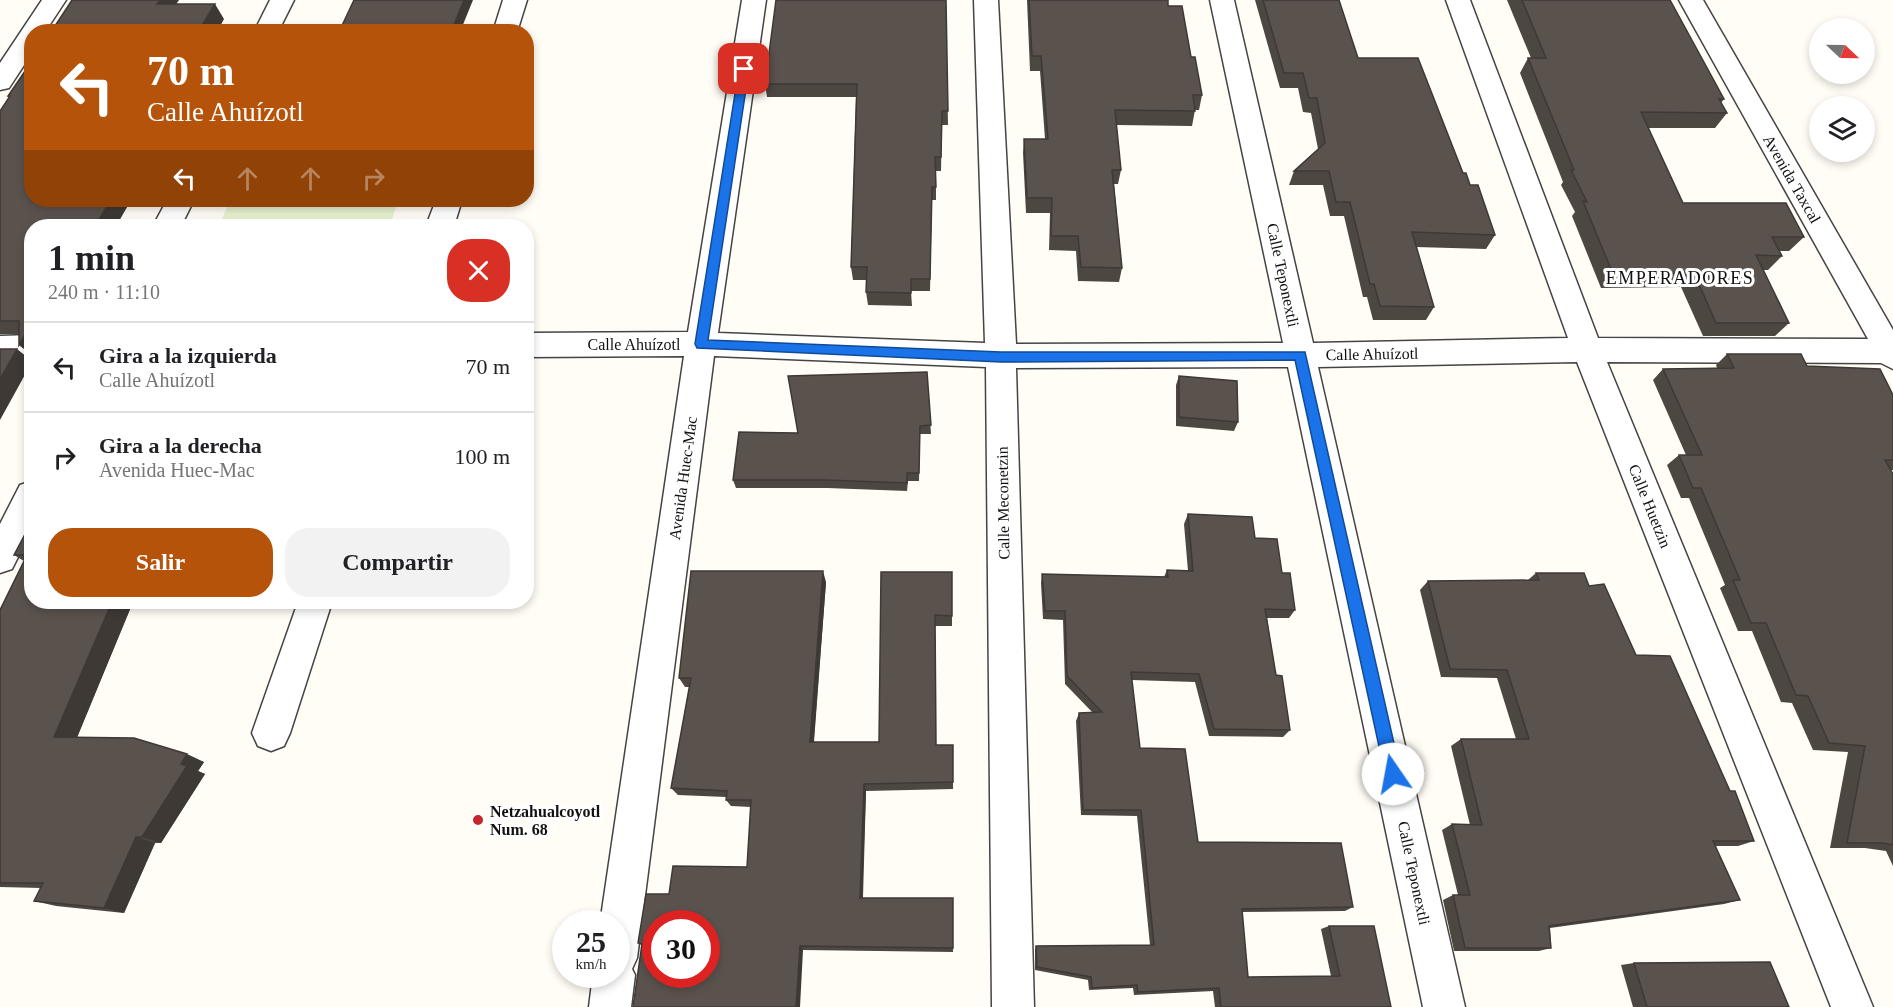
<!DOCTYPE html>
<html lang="es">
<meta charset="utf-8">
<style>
:root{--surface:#fff;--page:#f2f2f2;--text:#202124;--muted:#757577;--line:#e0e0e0;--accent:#b45309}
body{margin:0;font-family:Georgia,serif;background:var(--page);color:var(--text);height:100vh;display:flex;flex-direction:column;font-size:22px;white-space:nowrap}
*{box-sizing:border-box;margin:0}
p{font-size:20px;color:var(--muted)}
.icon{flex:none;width:33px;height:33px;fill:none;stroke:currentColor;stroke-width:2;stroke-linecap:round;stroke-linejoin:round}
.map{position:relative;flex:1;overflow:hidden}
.details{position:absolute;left:24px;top:219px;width:510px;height:390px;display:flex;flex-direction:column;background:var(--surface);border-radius:24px;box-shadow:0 3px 9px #0003}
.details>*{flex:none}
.hud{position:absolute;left:24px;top:24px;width:510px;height:183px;border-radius:24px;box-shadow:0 3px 9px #0003;background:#b45309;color:#fff;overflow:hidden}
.needle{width:39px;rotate:112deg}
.tools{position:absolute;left:1809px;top:18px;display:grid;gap:12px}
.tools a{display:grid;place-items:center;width:66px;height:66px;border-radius:50%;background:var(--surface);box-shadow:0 3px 9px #0003;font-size:30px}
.speed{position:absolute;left:552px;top:910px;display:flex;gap:12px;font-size:30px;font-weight:700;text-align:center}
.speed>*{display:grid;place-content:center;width:78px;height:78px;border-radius:50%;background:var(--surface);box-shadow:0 3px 9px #0003;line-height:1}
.speed small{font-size:15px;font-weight:400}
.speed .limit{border:9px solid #d22;background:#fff;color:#111}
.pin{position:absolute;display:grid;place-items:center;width:51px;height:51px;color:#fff;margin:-26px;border-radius:12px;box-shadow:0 3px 9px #0006}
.me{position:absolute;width:66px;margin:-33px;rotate:348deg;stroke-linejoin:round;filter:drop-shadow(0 0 4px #0008)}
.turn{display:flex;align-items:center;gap:21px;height:126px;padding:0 24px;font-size:27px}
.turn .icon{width:78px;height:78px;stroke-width:2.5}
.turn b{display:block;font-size:42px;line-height:51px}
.lanes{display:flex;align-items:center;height:57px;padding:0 24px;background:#0003;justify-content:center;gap:30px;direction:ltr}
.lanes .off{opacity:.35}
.round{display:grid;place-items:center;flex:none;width:63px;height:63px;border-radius:24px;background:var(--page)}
.summary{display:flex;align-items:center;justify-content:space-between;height:102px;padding:0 24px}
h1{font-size:36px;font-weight:800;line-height:45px}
.button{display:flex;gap:12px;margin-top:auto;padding:12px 24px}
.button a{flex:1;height:69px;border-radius:24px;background:var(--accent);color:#fff;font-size:24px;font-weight:800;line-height:69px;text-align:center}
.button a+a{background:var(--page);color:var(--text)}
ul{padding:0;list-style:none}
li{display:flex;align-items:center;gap:18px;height:90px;padding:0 24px;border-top:2px solid var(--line)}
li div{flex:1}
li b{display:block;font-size:22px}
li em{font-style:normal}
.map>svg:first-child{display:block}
</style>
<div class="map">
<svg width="1893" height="1007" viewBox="0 0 1893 1007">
<rect width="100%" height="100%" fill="#fffdf5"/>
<path fill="#e6f2cf" d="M230 200H398L390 226H219Z"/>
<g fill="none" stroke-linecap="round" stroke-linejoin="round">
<defs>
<path id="minor" d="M42 0H66L45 32H32V53L9 88 0 90V63Z
M270 0H294L278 32H254Z
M503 0H527L517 32H493Z
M742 0H766L718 333 985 343 974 0H998L1016 344 1283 343 1210 0H1234L1313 343 1568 338 1446 0H1470L1598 338 1868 339 1679 0H1703L1893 330V369L1881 363 1607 362 1873 1007H1831L1577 362 1318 367 1465 1007H1423L1288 367 1016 368 1034 1007H992L986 367 714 356 637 958 632 969 635 975 631 1007H589L593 975H616V924H600L684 356 526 357V333L688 332Z
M167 200H194L181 226H153Z
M436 200H462L454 226H426Z
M32 335V359L0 360V336Z
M32 481V529L12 569 0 573V524L20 485Z
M298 602H332L290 733 284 746 271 751 258 746 252 733Z"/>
</defs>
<use href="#minor" stroke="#444" stroke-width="3"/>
<use href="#minor" fill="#fff" fill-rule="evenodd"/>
</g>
<path fill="#4d4742" d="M946 0 948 125H942L941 171H936V200H932L930 291H911L912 306 868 305 866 292 867 280H853L851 267 856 97H767L765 84Z
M1027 0H1168V6L1191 57 1202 95 1199 110H1195L1192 126 1116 125 1121 170 1118 184H1114L1122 268 1119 282 1078 281 1076 251 1049 250 1050 213H1026L1023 153 1024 139H1045L1040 71H1030Z
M1255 0H1339L1358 58 1463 173 1470 185 1495 235 1486 249 1416 247 1434 307 1426 320H1373L1367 297H1363L1344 216H1330L1323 185H1289L1294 171 1318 149 1311 113 1303 112 1298 88H1280Z
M1507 0H1670L1724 99 1721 103 1727 113 1715 128H1648L1683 203 1804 237 1789 251H1779L1782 256 1768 270H1763L1789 323 1775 336H1703L1681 287 1601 288 1572 216 1575 212 1561 185 1563 182 1520 73 1528 58H1531Z
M32 61V200H131L116 226H32V355L19 345V334H0V111L9 98 8 96Z
M1727 354 1807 366 1893 395V470H1891L1893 474V866L1886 851 1865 848H1830L1848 752 1813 750 1792 703 1781 702 1752 631H1738L1720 588 1725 585 1689 498H1681L1667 465 1679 455H1686L1653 380 1663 369 1717 368 1716 365Z
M927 372 931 434H920L919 481H908L907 491 827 488H736L733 480 798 433Z
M1179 376 1238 422 1234 431 1176 426V385Z
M1188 514 1255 538 1282 573 1295 610 1289 618H1267L1276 675 1290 730 1283 737 1209 736 1195 682 1132 680 1140 748 1198 842 1353 907 1345 911 1242 912 1248 977 1331 976 1321 929 1329 926 1391 1007H1215L1213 991 1134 995 1133 988 1089 990 1088 980 1035 970V949L1036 946 1150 945 1137 816 1081 815 1076 721 1079 713H1093L1065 684 1063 620 1043 619 1041 583 1042 574 1164 577 1167 570 1188 571 1184 524Z
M32 521V602H133L77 737 204 762 198 771 205 774 161 843H155L124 913 56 906 34 901 41 888 0 887V610L24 561 14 555Z
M952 572V626H935L936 745H953V789L866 791 863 898H953V952L803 950 642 945 638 943 669 894 747 867 751 807 731 806 726 800V797L678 795 671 788 689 687H685L679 678 826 582 814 742H879Z
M1536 573 1589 586 1730 791 1754 841 1738 846H1715L1740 900 1724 904 1550 928 1551 948 1539 951H1454L1443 900 1453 895H1458L1442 830 1452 824 1470 825 1451 746 1461 739H1516L1497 678 1441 677 1420 590 1428 581 1528 580Z
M1634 963 1789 1007H1633L1621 965Z"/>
<path fill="#3f3936" d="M160 0H179L167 18 157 4Z
M464 0H473L460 32H451Z
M215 4 224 19 217 32H198Z
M111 200H131L116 226H95Z
M32 323V355L19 345Z
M17 349 32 361V362L0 420V379Z
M823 571 826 582 813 750 810 742Z
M112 602H133L74 745 54 737Z
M187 754 204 762 198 771 205 774 161 843 142 837Z
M864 784 866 791 862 903 860 898Z
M136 837 155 843 124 913 104 908Z
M800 946 803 950 800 1007H796Z"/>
<path fill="#5a524d" stroke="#3f3936" stroke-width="1.5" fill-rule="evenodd" d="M72 0H160L157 4H215L198 32H51Z
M354 0H464L451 32H339Z
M776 0H946L948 111H942L941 157H935L936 187H932L930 279H911V293L866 292 867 267H851L857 84H765Z
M1029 0H1168V6H1182L1191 57H1195L1202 95H1193L1195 111 1115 110 1121 170H1112L1122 268 1081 267 1078 236H1051L1052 198H1027L1024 139H1048L1041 56H1032Z
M1263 0H1339L1358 58H1418L1463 173H1466L1470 185H1478L1495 235 1412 232 1434 307 1380 306 1374 284H1370L1350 202H1336L1329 171H1294L1325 143 1317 98H1309L1303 73H1284Z
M1522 0H1670L1724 99H1719L1727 113 1641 112 1683 203H1786L1804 237H1772L1782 256 1756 255 1789 323H1716L1694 273 1613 274 1583 201 1587 202 1571 170H1574L1528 58H1546Z
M32 61V200H111L95 226H32V323L19 345V321H0V111L10 96H8Z
M0 349H17L0 379Z
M1727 354H1801L1807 366 1880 369 1893 395V460H1885L1893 474V845L1883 843H1847L1865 746 1829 743 1808 696 1796 695 1766 623H1751L1733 580H1740L1701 488H1693L1679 455H1702L1663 369 1734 368Z
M927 372 931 425 920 426 919 473H907V483L825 480H733L739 432 798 433 788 376Z
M1179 376 1237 381 1238 422 1179 417Z
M1188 514 1252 517 1255 538 1277 539 1282 573H1290L1295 610 1265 609 1276 675 1282 676 1290 730 1214 729 1199 674 1131 672 1140 748 1185 749 1198 842 1341 843 1353 907 1242 909 1248 977 1340 976 1329 926H1374L1391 1007H1221L1219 988 1138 992 1137 985 1092 988 1091 977 1037 967 1036 946 1154 945 1141 810H1083L1079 713 1102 712 1067 676 1065 611H1045L1042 574 1168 577 1167 570 1193 571Z
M32 521V602H112L54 737 134 738 187 754 181 764 187 766 142 837H136L104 908 34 901 43 883H0V610L27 555H14Z
M691 571H823L810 742H879L881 572H952V616L935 615 936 745H953V782L864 784 860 898H953V948L800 946 796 1007H633L642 944 638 943 646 894H669L673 866 747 867 751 800H726L727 791 671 788 691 678H679ZM656 924H706V975H656Z
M1536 573H1584L1589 586 1604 584 1636 655 1670 656 1730 791H1735L1754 841H1713L1740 900 1549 926 1551 948H1465L1453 895H1470L1452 824 1482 825 1461 739H1529L1507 670 1450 669 1428 581 1539 580Z
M1770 962 1789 1007H1647L1634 963Z"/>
<path fill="#1a73e8" stroke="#114b97" stroke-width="1.5" d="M744 65 749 69 708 340 1001 352H1305L1401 774 1398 780 1393 782 1387 780 1385 774 1295 360 1001 362 697 348 695 344 739 69Z"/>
<circle fill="#c4262e" stroke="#fff" stroke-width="2" cx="478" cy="820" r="6"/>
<g text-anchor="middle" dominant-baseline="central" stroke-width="6" stroke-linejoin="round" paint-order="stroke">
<g font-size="16" fill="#111" stroke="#fff">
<text transform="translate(1792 179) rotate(60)">Avenida Taxcal</text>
<text transform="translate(1283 275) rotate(78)">Calle Teponextli</text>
<text x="634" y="344">Calle Ahuízotl</text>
<text transform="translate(1372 354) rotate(-1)">Calle Ahuízotl</text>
<text transform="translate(683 478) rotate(-82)">Avenida Huec-Mac</text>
<text transform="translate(1003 503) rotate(-91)">Calle Meconetzin</text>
<text transform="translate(1650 506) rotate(68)">Calle Huetzin</text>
<text transform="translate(1414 873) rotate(78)">Calle Teponextli</text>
</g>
<g font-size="16" font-weight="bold" fill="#111" stroke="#fff" text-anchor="start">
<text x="490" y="811">Netzahualcoyotl<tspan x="490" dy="18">Num. 68</tspan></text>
</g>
<g font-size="18" letter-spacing="1.5" fill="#111" stroke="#fff">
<text x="1680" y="278">EMPERADORES</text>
</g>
</g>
</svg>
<div class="tools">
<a><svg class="needle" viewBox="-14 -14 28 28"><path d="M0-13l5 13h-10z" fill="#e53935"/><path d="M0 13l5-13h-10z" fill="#757577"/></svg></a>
<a><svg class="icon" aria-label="layers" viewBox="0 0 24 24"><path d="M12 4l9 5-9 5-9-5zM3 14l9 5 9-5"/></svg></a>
</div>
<div class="speed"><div>25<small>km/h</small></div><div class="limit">30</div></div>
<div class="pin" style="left:744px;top:69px;background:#d93025"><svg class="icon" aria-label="arrive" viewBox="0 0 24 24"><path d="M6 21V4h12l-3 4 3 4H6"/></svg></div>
<svg class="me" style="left:1393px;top:774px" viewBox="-20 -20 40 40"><circle r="19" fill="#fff"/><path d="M0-13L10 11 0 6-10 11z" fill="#1a73e8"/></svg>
<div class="hud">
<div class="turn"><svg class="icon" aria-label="left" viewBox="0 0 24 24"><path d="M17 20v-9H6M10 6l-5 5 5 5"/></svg><div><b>70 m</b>Calle Ahuízotl</div></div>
<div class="lanes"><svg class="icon" aria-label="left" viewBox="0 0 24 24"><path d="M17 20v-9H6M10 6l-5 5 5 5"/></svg><svg class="icon off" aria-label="ahead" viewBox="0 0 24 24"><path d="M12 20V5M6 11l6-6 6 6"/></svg><svg class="icon off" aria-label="ahead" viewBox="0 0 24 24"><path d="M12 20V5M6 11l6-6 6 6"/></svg><svg class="icon off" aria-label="right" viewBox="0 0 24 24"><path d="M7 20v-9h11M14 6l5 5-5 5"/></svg></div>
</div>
<section class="details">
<div class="summary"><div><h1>1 min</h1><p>240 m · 11:10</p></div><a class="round" style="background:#d93025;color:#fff"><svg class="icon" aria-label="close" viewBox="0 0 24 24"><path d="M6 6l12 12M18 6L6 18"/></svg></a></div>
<ul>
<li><svg class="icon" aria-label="left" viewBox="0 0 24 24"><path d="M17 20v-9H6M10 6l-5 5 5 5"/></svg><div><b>Gira a la izquierda</b><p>Calle Ahuízotl</p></div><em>70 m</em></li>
<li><svg class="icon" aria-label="right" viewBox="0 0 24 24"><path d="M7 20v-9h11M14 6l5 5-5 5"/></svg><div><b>Gira a la derecha</b><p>Avenida Huec-Mac</p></div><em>100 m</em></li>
</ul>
<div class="button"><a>Salir</a><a>Compartir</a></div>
</section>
</div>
